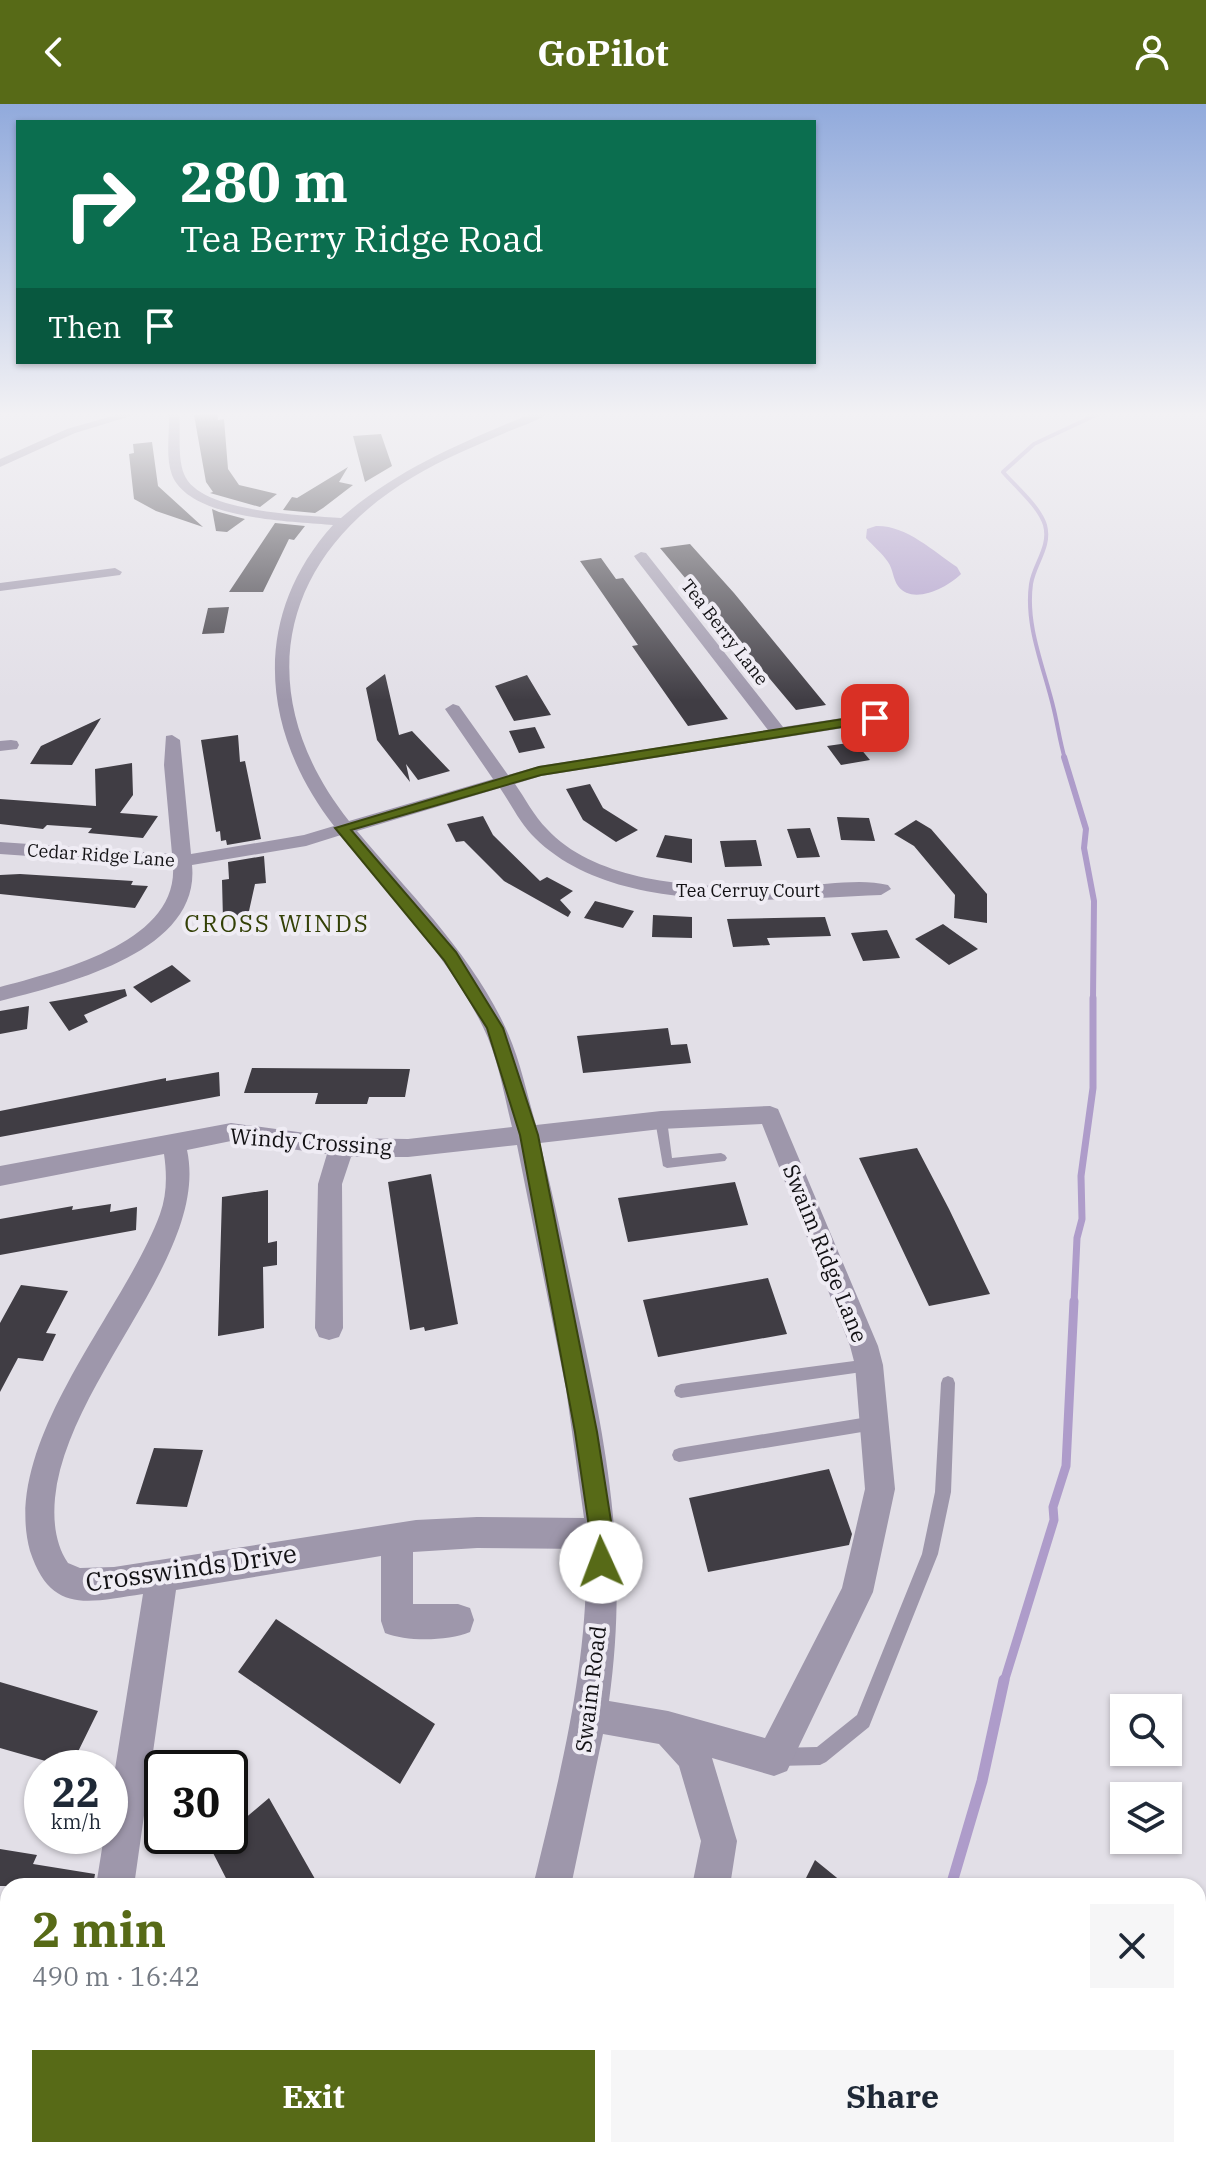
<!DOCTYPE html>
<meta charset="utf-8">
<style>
:root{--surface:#fff;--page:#f6f6f7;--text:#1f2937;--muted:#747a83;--accent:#576a17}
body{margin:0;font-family:"IBM Plex Serif",serif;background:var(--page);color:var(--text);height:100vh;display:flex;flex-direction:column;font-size:30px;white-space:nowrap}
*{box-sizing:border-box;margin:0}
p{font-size:26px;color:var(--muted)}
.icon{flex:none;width:44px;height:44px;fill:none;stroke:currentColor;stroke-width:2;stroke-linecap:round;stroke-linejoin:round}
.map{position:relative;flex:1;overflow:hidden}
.details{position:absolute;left:0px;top:1774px;width:1206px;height:280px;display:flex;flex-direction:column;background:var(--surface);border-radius:24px 24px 0 0;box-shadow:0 2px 6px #0004}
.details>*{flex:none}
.top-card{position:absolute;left:16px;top:16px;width:800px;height:244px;border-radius:0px;box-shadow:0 2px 6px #0004;background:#0b6e4f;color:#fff;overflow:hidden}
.buttons{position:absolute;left:1110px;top:1590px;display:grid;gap:16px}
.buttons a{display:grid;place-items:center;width:72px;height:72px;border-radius:0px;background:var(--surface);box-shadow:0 2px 6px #0004;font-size:40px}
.speed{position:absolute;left:24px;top:1646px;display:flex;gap:16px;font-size:40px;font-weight:700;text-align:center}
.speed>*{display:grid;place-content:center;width:104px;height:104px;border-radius:50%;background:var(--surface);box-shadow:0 2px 6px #0004;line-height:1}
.speed small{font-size:20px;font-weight:400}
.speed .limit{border:4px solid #111;border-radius:12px;background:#fff;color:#111}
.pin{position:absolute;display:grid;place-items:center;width:68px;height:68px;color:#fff;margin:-34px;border-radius:16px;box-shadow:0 4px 12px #0006}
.me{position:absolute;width:88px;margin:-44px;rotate:358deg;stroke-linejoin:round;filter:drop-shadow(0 0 6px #0008)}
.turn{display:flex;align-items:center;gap:28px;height:168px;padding:0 32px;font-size:36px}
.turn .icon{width:104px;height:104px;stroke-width:2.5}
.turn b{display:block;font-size:56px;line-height:68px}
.then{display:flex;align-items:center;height:76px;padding:0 32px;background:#0003;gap:16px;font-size:30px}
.round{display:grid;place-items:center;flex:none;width:84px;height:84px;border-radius:0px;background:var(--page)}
.summary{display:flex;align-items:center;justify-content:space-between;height:136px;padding:0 32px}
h1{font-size:48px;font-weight:800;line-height:60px;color:var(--accent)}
.button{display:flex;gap:16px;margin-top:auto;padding:16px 32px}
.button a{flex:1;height:92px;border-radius:0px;background:var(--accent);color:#fff;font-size:32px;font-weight:800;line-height:92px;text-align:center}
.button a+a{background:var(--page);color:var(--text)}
header{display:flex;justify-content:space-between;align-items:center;height:104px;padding:0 32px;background:var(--accent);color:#fff;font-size:36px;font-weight:800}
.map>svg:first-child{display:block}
</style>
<header><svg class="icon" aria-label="back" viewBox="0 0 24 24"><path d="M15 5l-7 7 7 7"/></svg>GoPilot<svg class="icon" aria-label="person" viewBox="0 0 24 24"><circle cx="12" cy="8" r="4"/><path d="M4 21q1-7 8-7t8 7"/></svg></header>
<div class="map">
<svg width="1206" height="2054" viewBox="0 0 1206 2054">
<rect width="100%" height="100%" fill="#e2dfe7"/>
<path fill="#ae9cca" d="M876 422C906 421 933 447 957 463L961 470C948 483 913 502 898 482 893 475 893 465 888 458 882 449 873 442 866 434L867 425Z"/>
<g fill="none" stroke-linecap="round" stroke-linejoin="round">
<path stroke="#ae9cca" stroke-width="4" d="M1065 655C1060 638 1058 623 1054 606 1045 566 1025 523 1031 480 1034 460 1051 443 1045 421 1039 402 1016 383 1003 368L1034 340 1102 308"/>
<path stroke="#ae9cca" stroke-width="6" d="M1064 653 1086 725 1084 744 1094 797 1093 896"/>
<path stroke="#ae9cca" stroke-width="7" d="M1074 1199 1077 1134 1082 1115 1081 1072 1093 984V894"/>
<path stroke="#ae9cca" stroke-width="9" d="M1004 1578 1054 1416 1053 1403 1066 1362 1074 1197"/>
<path stroke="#ae9cca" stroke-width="11" d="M951 1782 982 1677 1004 1576
M897 2054 899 2046"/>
</g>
<path fill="#403d44" d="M217 309 218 316 224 315 228 365 239 381 277 390 260 403 210 389 213 388 206 378 194 311Z
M381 330 392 362 365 378 353 332Z
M152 338 158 382 203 423 156 407 134 395 129 350 134 349 133 340Z
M348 363 339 378 353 381 323 404 315 409 283 406 292 393 297 394Z
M212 405 219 408 245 415 227 428 216 427Z
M275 419 305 422 294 436 289 435 263 488H229Z
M690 440 734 489 826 601 796 606 660 444Z
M601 454 616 475 623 474 728 615 688 622 632 542 638 541 580 457Z
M229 503 224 529 202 530 208 504Z
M385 570 399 631 412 627 450 667 418 676 406 660 410 678 377 636 366 584Z
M527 571 551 611 514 617 495 582Z
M101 614 72 661 30 660 41 642Z
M535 623 545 644 519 649 509 627Z
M238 631 240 658 245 657 261 735 227 741 226 736 221 737 220 727 216 728 201 636Z
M855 638 870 656 841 661 827 642Z
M132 659 133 691 120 709 158 712 143 734 88 729 92 724 47 721 43 725 0 720V695L96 702 95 665Z
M590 680 603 704 638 726 616 738 583 716 566 685Z
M483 712 493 731 540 777 547 773 573 787 560 796 571 808 568 813 504 777 464 737 456 738 447 720Z
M837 713 869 714 875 737 841 736Z
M916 716 931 725 987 790V819L954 814 955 791 914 742 894 730Z
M810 724 820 753 797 754 787 725Z
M665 731 692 735V759L656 753Z
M756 736 762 762 725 763 720 737Z
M264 752 266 779 255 780 247 816H223L222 776 229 775 228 758Z
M20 770 133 777 131 781 148 782 135 804 0 790V771Z
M595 797 634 807 623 824 584 814Z
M653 811 692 813V834L652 833Z
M825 813 831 832 767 834 770 841 733 843 727 815Z
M943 820 978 845 949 861 915 835Z
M887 826 900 854 863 857 851 829Z
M172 861 191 877 151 899 133 883Z
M125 885 127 892 84 911 88 918 69 927 49 898Z
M29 902 27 925 0 930V907Z
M668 924 671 941 687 940 691 959 583 969 577 932Z
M252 964 410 965 405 993H369L367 1000H315L318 989H244Z
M219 968 220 992 0 1033V1007L166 974V977Z
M917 1044 949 1105 990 1190 929 1202 859 1054Z
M431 1070 458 1220 425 1227 424 1223 410 1226 388 1078Z
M735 1078 748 1121 628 1138 618 1094Z
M268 1086V1139L277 1137V1161L263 1163 264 1224 218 1232 222 1093Z
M111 1100 110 1108 137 1103 136 1126 0 1151V1115L73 1102 72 1106Z
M768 1174 787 1230 658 1253 643 1196Z
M21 1181 68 1187 46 1229 56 1230 43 1257 18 1254 0 1288V1219Z
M154 1344 203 1346 187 1403 136 1400Z
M829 1365 852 1430 849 1441 708 1468 689 1394Z
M276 1515 435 1620 400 1680 238 1568Z
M0 1578 98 1607 70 1664 0 1644Z
M269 1694 319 1782H230L210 1743 224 1732H230V1727Z
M0 1745 37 1751 33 1760 95 1770 93 1782H0Z
M815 1756 847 1782H802Z"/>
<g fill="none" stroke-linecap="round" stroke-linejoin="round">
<path fill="#9e97ab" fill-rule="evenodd" d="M661 1011 667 1016 672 1054 721 1049 725 1051 727 1054 725 1057 667 1064 663 1062 655 1016Z
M869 1255 874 1256 876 1261 874 1266 869 1267 681 1294 676 1292 674 1287 676 1282 681 1280Z
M948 1272 953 1274 955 1279 951 1388 938 1450 869 1623 826 1658 820 1661 777 1662 771 1659 768 1653 771 1647 777 1644 817 1643 857 1611 922 1450 935 1388 941 1279 943 1274Z
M874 1312 879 1314 881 1319 879 1324 874 1326 679 1358 674 1356 672 1351 674 1346 679 1344Z"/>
<path fill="#9e97ab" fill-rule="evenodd" d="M126 308H144L75 329 0 363V355L67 325Z
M169 308H179C181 327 177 352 184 370 199 409 305 411 341 414 398 364 466 337 535 308H550C538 317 521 322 507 328 475 342 443 355 413 373 276 454 250 592 349 717L493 675 445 605 453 600 459 602 508 671 539 662 768 626 636 455 634 452 641 448 646 449 783 623 875 609 883 614 875 619 541 672 515 680C525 694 534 712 547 725 602 785 721 785 796 782 825 781 861 774 888 781L891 785 881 791C777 795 616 814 535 734 521 721 511 700 500 684L357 727C409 789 473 851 507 927 520 956 527 990 536 1021L661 1007 770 1002 778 1005 878 1242 883 1261 895 1385 873 1488 787 1667 774 1672 712 1654 737 1737 730 1782H692L701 1737 679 1662 659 1640 603 1630 571 1782H533C560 1671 589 1560 586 1445L477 1444 413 1448V1500H458L470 1504 474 1516 470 1528C448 1537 407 1538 385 1529L381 1517V1452L176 1486 134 1782H96L104 1732H110V1696L143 1490C88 1498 51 1511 30 1447 0 1338 124 1208 160 1110 167 1091 167 1070 164 1050L0 1082V1062L231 1019 342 1034 408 1035 512 1023C504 991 498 953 483 923 448 851 390 794 341 731L306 742 192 761C201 849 65 880 0 897V883C58 867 178 839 173 762L0 750V738L172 750 164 661 166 632 172 631 180 636 191 750 304 731 334 722C261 628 250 513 333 421 292 417 190 416 172 371 165 352 170 327 169 308ZM762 1020 850 1242 855 1261 865 1385 842 1484 765 1634 668 1607 609 1597C629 1453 607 1344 577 1205 565 1149 554 1094 540 1039L661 1025ZM231 1037 327 1050 318 1080 315 1224 319 1233 329 1236 339 1233 343 1224 342 1080 351 1053H408L517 1041 566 1285 584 1414 477 1413 416 1416 114 1463 80 1464 68 1459C55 1440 53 1416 55 1394 67 1276 210 1151 187 1046Z
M115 464 122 468 120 471 0 487V479Z
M11 636 17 637 19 641 17 645 0 647V637Z
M8 1926V1968L0 1971V1929Z
M471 2046H513L511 2054H469Z
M589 2046H631L630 2054H588Z"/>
</g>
<linearGradient id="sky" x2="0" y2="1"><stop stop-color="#91aadc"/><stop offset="0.52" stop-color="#f2f1f4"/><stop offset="1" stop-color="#f2f1f4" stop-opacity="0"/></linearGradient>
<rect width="1206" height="596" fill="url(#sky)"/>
<path fill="#576a17" stroke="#39450f" stroke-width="2" d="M875 610 881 614 879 617 541 671 351 726 456 848 503 924 538 1031 597 1328 613 1430V1458L609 1466 601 1470 592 1466 589 1458 590 1430 575 1328 520 1031 487 924 444 856 335 724 539 663Z"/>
<g text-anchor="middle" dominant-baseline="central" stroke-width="8" stroke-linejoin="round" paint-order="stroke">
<g font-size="18" fill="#121114" stroke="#efecf4">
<text transform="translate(725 528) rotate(52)">Tea Berry Lane</text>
<text transform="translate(101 751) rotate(4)">Cedar Ridge Lane</text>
<text x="748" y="786">Tea Cerruy Court</text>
</g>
<g font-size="22" fill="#121114" stroke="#efecf4">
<text transform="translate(311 1037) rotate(4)">Windy Crossing</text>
<text transform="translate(826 1149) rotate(68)">Swaim Ridge Lane</text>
<text transform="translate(590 1585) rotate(-83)">Swaim Road</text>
</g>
<g font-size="24" letter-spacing="2" fill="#334006" stroke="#efecf4">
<text x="277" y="819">CROSS WINDS</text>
</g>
<g font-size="26" fill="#121114" stroke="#efecf4">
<text transform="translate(191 1463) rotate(-8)">Crosswinds Drive</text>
</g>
</g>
</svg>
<div class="buttons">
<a><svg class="icon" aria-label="search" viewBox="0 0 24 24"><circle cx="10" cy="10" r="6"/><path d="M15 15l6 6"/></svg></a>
<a><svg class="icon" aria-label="layers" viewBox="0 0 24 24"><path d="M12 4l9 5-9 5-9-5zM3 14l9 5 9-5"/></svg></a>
</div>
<div class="speed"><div>22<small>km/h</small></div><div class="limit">30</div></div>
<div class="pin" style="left:875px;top:614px;background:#d93025"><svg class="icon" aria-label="arrive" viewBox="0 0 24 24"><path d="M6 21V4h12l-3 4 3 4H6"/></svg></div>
<svg class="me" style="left:601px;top:1458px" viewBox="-20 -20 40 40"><circle r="19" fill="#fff"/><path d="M0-13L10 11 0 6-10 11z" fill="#576a17"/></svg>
<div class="top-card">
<div class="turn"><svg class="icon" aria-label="right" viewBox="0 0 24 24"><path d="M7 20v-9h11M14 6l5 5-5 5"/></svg><div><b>280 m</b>Tea Berry Ridge Road</div></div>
<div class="then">Then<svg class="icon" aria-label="arrive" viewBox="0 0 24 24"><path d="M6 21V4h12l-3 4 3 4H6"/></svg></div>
</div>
<section class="details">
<div class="summary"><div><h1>2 min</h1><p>490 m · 16:42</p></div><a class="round"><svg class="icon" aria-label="close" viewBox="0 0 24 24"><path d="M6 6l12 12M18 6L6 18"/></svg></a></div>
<div class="button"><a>Exit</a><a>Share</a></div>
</section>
</div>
